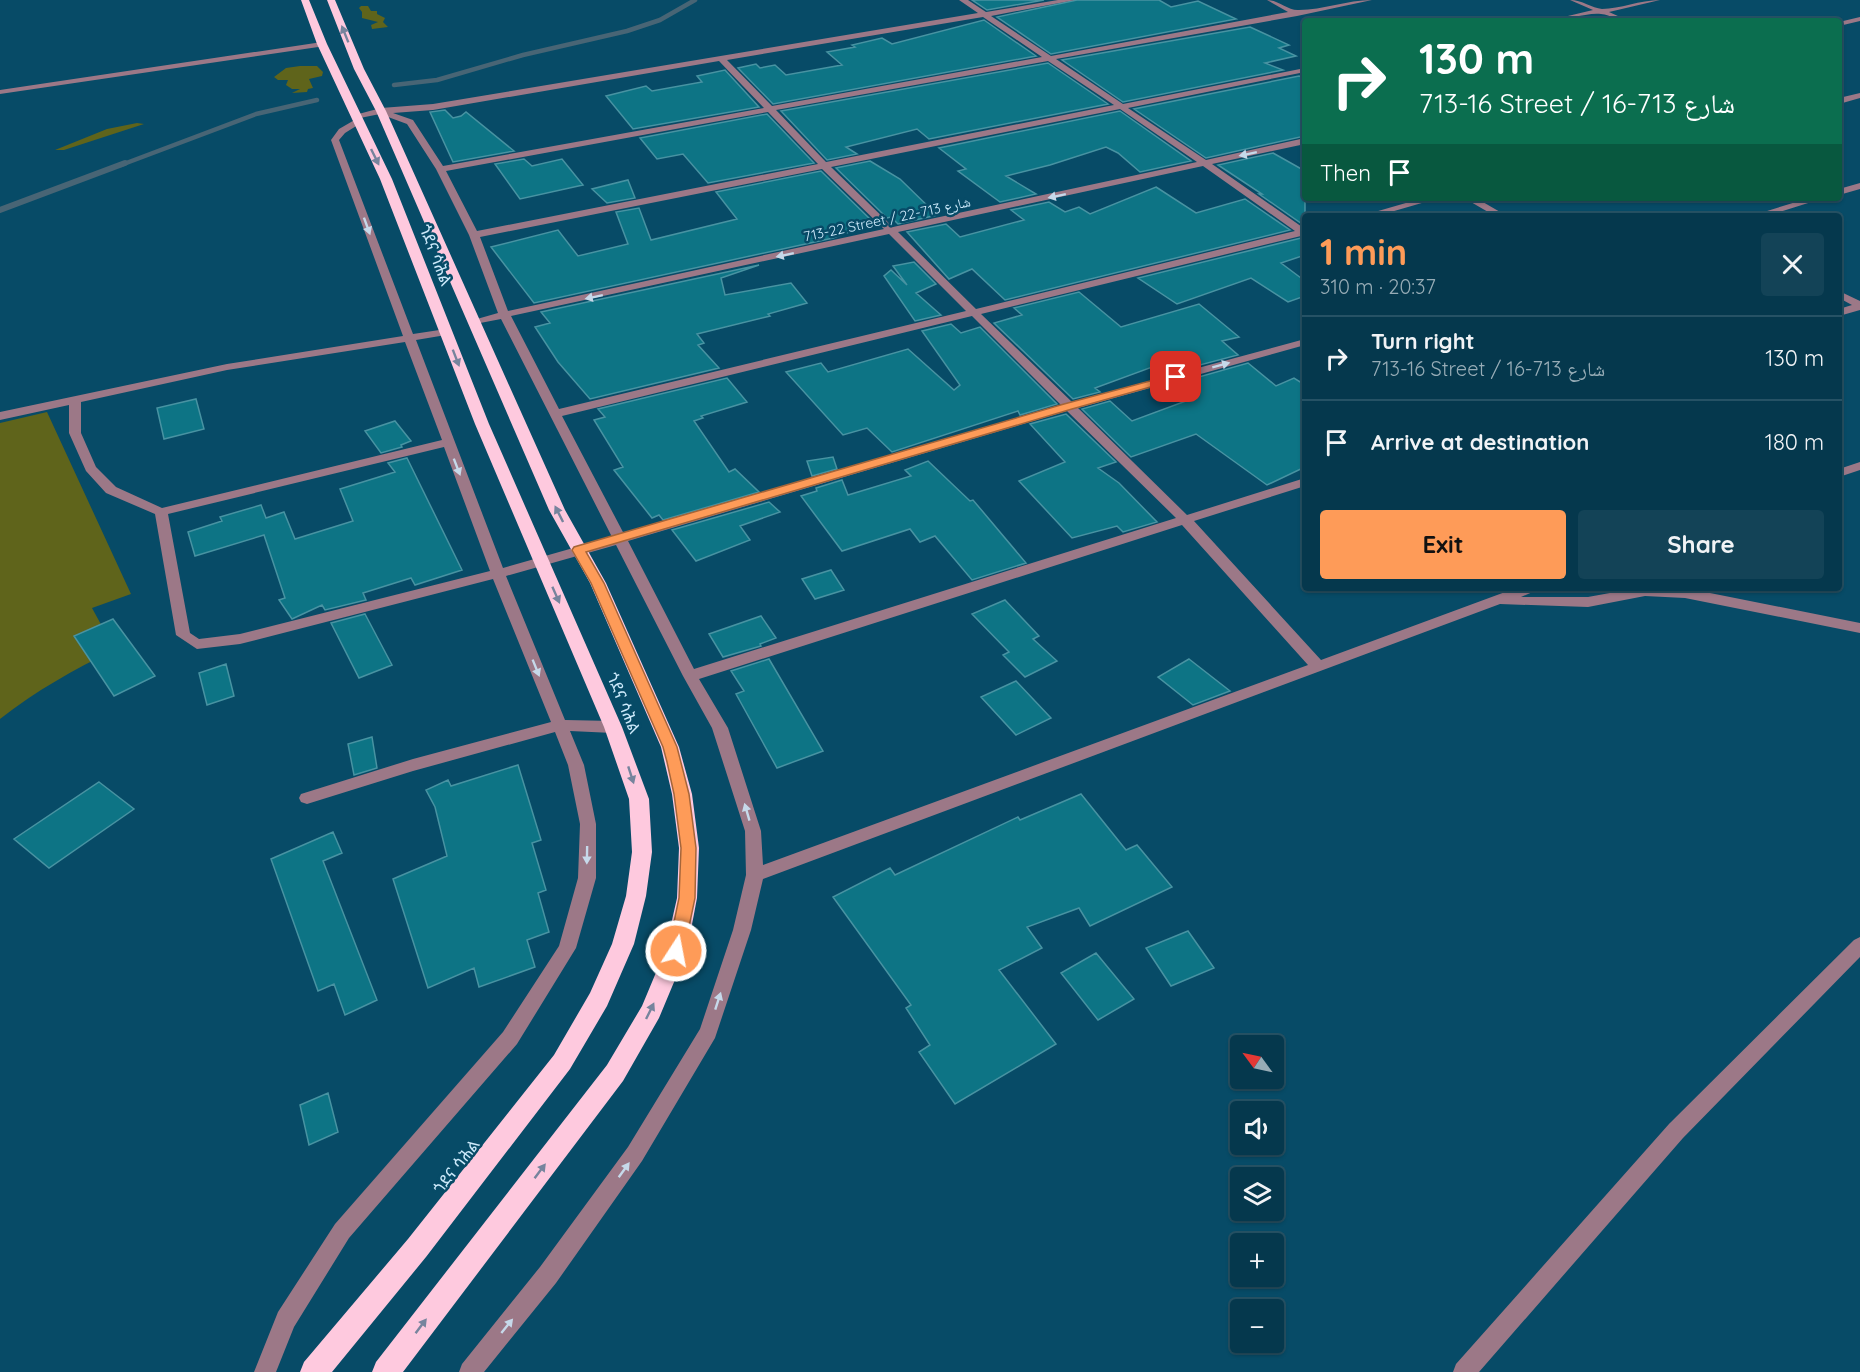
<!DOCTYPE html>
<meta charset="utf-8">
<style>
:root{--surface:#05384d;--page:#134357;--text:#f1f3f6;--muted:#97acb6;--line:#265265;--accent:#fe9b58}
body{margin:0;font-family:Quicksand,"Noto Naskh Arabic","Noto Sans Ethiopic",sans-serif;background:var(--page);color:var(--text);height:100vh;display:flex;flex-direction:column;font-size:22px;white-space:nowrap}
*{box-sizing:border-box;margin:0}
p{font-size:20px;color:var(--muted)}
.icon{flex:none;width:33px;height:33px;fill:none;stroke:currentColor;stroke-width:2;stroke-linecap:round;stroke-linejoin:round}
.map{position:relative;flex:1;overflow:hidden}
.panel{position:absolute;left:1302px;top:213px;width:540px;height:378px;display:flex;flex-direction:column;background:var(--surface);border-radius:6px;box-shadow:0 2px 4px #0004,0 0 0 2px var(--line)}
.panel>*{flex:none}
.guide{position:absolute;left:1302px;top:18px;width:540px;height:183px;border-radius:6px;box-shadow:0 2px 4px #0004,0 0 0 2px var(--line);background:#0b6e4f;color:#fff;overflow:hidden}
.needle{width:39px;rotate:303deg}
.buttons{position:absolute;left:1230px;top:1035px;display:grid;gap:12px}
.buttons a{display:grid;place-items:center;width:54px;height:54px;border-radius:6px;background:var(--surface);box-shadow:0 2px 4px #0004,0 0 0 2px var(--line);font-size:30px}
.pin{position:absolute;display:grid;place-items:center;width:51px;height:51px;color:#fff;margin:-26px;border-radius:12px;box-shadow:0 3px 9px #0006}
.me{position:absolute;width:66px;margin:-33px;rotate:11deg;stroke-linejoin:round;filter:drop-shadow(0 0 4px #0008)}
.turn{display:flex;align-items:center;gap:21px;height:126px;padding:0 18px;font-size:27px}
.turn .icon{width:78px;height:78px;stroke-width:2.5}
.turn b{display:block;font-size:42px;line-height:51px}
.then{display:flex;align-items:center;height:57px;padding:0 18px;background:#0003;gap:12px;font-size:22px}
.round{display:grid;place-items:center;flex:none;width:63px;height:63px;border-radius:6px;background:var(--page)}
.head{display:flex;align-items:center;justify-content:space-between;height:102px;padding:0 18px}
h1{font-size:36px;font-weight:800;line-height:45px;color:var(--accent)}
.button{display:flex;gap:12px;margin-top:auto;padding:12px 18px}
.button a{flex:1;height:69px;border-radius:6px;background:var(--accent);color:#111;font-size:24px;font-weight:800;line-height:69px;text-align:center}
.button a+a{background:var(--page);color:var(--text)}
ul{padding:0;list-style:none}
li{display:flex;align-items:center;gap:18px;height:84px;padding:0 18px;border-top:2px solid var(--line)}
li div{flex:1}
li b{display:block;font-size:22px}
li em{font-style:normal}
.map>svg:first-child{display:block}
</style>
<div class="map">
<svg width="1860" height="1372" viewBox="0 0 1860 1372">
<rect width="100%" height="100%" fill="#074b67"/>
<path fill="#5f641b" d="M361 6H368L371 11H377V14L385 18 383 22 388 27 372 29 371 25 378 22 362 18V12L359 8Z
M300 66H317L323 72 322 76 309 79 313 88 308 89 307 92 292 93 300 89H292L286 85 288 80H278L274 77 286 68Z
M137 123 144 124 64 150H55L107 129Z
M47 412 131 594 92 608 115 650C74 669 36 691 0 719V423Z"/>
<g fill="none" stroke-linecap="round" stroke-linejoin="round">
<path stroke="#486575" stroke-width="4.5" d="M394 85 437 80 523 55 627 31 660 20 695 0
M121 165 256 114 317 100"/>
<path stroke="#486575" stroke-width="6" d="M0 210 125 163"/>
</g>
<path fill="#0d7485" stroke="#4893a2" stroke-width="1.5" d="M972 0H1044L987 10Z
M1077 0H1159L1171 7 1198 1 1236 19 1051 54 997 17Z
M984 20 1036 56 773 104 738 68 756 64 760 68 775 65 786 75 842 65 827 52 855 47 852 45 882 38 892 44Z
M1250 27 1289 45 1279 48 1296 56 1265 63 1283 70 1123 102 1062 60Z
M1048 63 1108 104 929 139 917 129 846 147 857 154 827 160 781 111Z
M725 70 759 107 633 129 606 96 646 86 652 91 702 82 697 76Z
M1299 76 1305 78V136L1206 158 1134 109Z
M445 110 453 118 461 116 466 112 514 151 453 162 430 112Z
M1120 111 1191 161 1140 172 1118 153 1106 147 1050 165 1006 176 1036 194 1000 202 958 171 966 169 939 148Z
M767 114 814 163 708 183 683 154 657 159 640 138Z
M1273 153 1305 171V226L1259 194H1262L1218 165Z
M524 159 532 166 562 159 583 185 520 199 495 164Z
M870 161 900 179 937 215 898 224 891 217 887 218 836 168Z
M821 171 874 223 833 238 534 303 491 247 558 230 578 256 628 244 616 212 639 208 651 240 737 219 716 192Z
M628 180 635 198 607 203 592 189Z
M1156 187 1196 213 1245 199 1290 230 1005 300 972 269 949 279 907 232 946 224 960 237 1024 220 1011 210 1049 202 1065 212 1079 207 1090 214Z
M1301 238 1305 239V255L1281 263 1305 281V296L1288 302 1251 278 1177 304 1138 278Z
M914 262 936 284 916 293 941 315 915 321 884 276 891 270 907 285 893 266Z
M759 265 721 278 725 295 791 283 807 303 768 314 770 316 697 334 704 343 698 345 719 368 590 399 558 362 535 327 550 323 541 312Z
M1079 292 1121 327 1199 304 1239 337 1222 341 1238 355 1162 375 1152 367 1095 388 1100 392 1073 399 994 323 1022 315 1014 308Z
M951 324 961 333 980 327 1057 404 1020 415 1018 411 892 452 867 428 843 435 786 372 821 363 828 372 908 349 954 390 960 385 922 331Z
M1248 363 1276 386 1294 378 1305 385V467L1267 485 1196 434 1131 457 1082 409 1110 401 1132 421 1194 398 1174 384Z
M727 378 747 402 701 416 703 418 694 421 729 472 735 469 759 492 663 520 659 515 652 518 614 470 623 467 594 420 605 417 598 409Z
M196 399 204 429 164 439 157 408Z
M1066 414 1116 462 1098 468 1119 483 1157 522 1123 532 1117 526 1072 538 1019 481 1065 462 1030 424Z
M395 421 411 441 401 445 402 447 381 453 365 431Z
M833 457 837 469 812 476 807 461Z
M407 458 462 570 415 585 411 578 363 593 366 600 325 610 322 605 292 619 279 600 285 598 264 535 195 556 188 532 222 521 220 517 261 505 266 518 284 512 295 539 353 521 340 489 395 472 388 463Z
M928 461 970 501 973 500 1026 563 972 580 935 536 920 542 910 529 842 551 801 496 817 491 816 488 842 480 848 495 911 476 905 470Z
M769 502 780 512 740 526 750 540 696 561 672 530Z
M831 570 844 590 815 599 802 579Z
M1005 600 1039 636 1033 639 1057 661 1025 677 1003 655 1009 652 972 614Z
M365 614 392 665 359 678 331 623Z
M761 616 776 638 760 644 761 646 723 657 709 634Z
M113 619 155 676 114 696 74 636Z
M769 659 823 751 777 768 736 694 744 691 731 671Z
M1189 659 1230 691 1193 705 1158 677Z
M226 664 234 696 207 705 199 673Z
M1016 681 1051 718 1016 735 981 697Z
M372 737 377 768 354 775 348 744Z
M518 765 541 840 532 843 546 890 538 893 549 932 527 940 535 967 479 987 474 968 428 988 393 879 447 856 435 807 426 790 448 780 451 786Z
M99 782 134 809 49 868 14 839Z
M1081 794 1126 850 1137 845 1172 887 1090 926 1079 908 1027 927 1042 948 999 970 1056 1044 955 1104 919 1052 930 1045 906 1008 911 1005 833 897 890 868 895 875 1018 817 1020 820Z
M333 832 342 853 323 861 377 1000 345 1015 334 984 318 991 271 859Z
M1188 931 1214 968 1171 986 1146 948Z
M1096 953 1134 999 1098 1020 1061 973Z
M328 1093 338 1132 309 1145 300 1105Z"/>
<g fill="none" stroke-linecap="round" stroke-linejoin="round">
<path fill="#9c7887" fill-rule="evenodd" d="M959 0H968L986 12 1058 0H1075L991 16 1051 56 1288 12 1267 0C1279 0 1288 11 1299 10 1323 10 1347 0 1372 0L1297 16 1056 59 1123 104 1305 68V72L1128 108 1206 160 1305 138V144L1212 164 1305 229V237L1301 236 981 314 1072 402 1305 339V345L1078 408 1187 515 1305 478V486L1194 521 1321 660 1516 588H1537L1535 591 1521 597H1588L1637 588H1685L1860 623V633L1685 598 1645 596 1588 607 1500 604 763 879 751 930 715 1038 642 1161 556 1283 484 1372H459L462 1364 540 1267 628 1147 700 1029 733 930 746 875 745 831 712 728 683 676 616 545 506 576 565 720 613 721 618 723 621 727 618 731 613 733 570 731 584 765 596 824V878L576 948 517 1044 349 1238 294 1327 276 1372H254L278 1312 335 1224 503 1032 559 946 578 878 580 824 568 765 555 732 413 771 307 804 301 802 299 798 301 794 413 759 551 722 493 579 240 644 197 649 176 635 155 514 106 493 86 471 69 433V405L0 420V412L227 364 403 336 331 140 339 129 358 118 361 119V123L345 133 339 140 413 334 446 329 451 332 446 335 416 340 503 568 612 537 501 319 475 324 470 321 498 313 469 235 436 169 407 124 380 114 355 119 351 116 381 108 433 104 978 13ZM983 17 1042 57 772 106 727 60ZM719 61 764 108 443 166 413 120 393 113 433 110ZM1048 61 1114 105 826 162 776 110ZM1120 109 1197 162 893 227 831 167ZM768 112 818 164 477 231 446 171ZM1203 166 1295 231 976 309 898 232ZM822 169 884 229 508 311 480 237ZM889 234 966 311 559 409 511 316ZM972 316 1061 405 624 534 562 416ZM405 342 442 440 162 508 116 487 96 467 81 433V402L227 370ZM1067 411 1176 518 694 669 628 541ZM444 447 490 571 240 634 199 639 190 633 168 514ZM1182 525 1308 665 763 865 761 831 728 728 699 679Z
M1570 0C1582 0 1592 8 1602 9 1620 9 1640 0 1660 0L1609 12 1629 21C1618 21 1611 15 1601 14 1588 12 1563 21 1547 21L1593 10Z
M1860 17V21L1839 26V22Z
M322 42H325V46L0 94V90Z
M1860 93V98L1839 104V98Z
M1860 183V189L1839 195V189Z
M1423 198H1439L1377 216H1361Z
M1464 198H1476L1507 216H1495Z
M1809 198H1824L1767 216H1751Z
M1839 291 1860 301V310L1839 316V309L1852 305 1839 298Z
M1860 462V470L1839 477V469Z
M1860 937V957L1683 1138 1479 1372H1453L1456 1364 1669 1124 1854 940Z"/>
<path fill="#fec9de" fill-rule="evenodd" d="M301 0H309L327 44 392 179 489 424 622 727 649 799 652 852 646 896 634 944 607 1006 570 1069 426 1257 332 1372H300L304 1362 408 1239 554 1055 590 993 612 944 626 896 632 852 629 799 604 727 475 424 380 179 317 44Z
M327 0H335L364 69 386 111 565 510 606 583 679 747 692 794 699 848 697 898 687 951 659 1018 623 1081 403 1372H372L376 1362 607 1065 642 1006 665 951 677 898 679 848 672 794 661 747 590 583 549 510 376 111 354 69Z"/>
</g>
<defs><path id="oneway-solid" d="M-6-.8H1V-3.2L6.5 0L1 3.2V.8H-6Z" transform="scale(1.5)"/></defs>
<g fill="#76849d">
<use href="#oneway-solid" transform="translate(345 34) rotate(-112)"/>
<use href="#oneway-solid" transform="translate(375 157) rotate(64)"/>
<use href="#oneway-solid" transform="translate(456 358) rotate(69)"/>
<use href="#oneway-solid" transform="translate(559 514) rotate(-117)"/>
<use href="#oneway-solid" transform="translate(556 595) rotate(66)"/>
<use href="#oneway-solid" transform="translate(631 775) rotate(72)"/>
<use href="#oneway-solid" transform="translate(650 1011) rotate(-64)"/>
<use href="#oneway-solid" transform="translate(540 1171) rotate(-53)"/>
<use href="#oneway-solid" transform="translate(421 1326) rotate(-53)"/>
</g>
<g fill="#c6d9ea">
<use href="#oneway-solid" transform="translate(1248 154) rotate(168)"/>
<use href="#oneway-solid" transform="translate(1057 196) rotate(168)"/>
<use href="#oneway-solid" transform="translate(367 226) rotate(70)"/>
<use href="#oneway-solid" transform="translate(785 255) rotate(168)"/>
<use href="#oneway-solid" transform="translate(594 297) rotate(168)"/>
<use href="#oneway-solid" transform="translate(1221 365) rotate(-15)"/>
<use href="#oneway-solid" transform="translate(457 467) rotate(69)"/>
<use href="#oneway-solid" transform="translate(536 668) rotate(68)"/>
<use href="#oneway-solid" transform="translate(747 812) rotate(-106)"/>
<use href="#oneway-solid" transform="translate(587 855) rotate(91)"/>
<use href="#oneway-solid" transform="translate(718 1001) rotate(-72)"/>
<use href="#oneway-solid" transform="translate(624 1170) rotate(-54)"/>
<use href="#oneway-solid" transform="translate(507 1326) rotate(-51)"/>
</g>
<path fill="#fe9b58" stroke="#a56539" stroke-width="1.5" d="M1176 374 1179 375V379L1072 409 586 552 604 583 677 747 689 794 696 848 695 898 684 951 682 956 676 958 670 956 668 951 679 898 681 848 674 794 667 762 663 747 591 583 572 550 574 547 1064 404Z"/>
<g text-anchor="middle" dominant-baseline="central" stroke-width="5" stroke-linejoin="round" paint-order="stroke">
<g font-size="14" fill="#cdeafb" stroke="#074b67">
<text transform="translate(887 219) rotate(-12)">713-22 Street / شارع 713-22</text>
</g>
<g font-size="16" fill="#cdeafb" stroke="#074b67">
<text transform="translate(436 255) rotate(69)">ጎደና ሳሕል</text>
<text transform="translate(624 703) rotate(68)">ጎደና ሳሕል</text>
<text transform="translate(456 1166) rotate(-52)">ጎደና ሳሕል</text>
</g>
</g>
</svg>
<div class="buttons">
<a><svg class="needle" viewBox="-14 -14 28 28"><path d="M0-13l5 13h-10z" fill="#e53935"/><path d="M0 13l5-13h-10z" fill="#97acb6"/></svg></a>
<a><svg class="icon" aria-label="sound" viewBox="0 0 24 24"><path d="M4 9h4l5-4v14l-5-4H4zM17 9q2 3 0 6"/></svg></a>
<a><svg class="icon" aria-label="layers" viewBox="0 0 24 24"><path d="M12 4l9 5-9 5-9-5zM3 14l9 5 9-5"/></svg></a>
<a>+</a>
<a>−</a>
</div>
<div class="pin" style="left:1176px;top:377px;background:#d93025"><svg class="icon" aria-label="arrive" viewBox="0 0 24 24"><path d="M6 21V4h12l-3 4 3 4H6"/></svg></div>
<svg class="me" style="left:676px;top:951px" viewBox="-20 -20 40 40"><circle r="17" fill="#fe9b58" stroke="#fff" stroke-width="3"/><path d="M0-11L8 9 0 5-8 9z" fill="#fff"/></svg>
<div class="guide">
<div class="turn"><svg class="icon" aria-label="right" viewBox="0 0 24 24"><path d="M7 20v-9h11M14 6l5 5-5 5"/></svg><div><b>130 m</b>713-16 Street / شارع 713-16</div></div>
<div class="then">Then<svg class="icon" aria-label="arrive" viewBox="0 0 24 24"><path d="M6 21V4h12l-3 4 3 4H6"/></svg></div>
</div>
<section class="panel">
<div class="head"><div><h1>1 min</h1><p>310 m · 20:37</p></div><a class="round"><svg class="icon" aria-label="close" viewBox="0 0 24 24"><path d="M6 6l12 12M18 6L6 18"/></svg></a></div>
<ul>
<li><svg class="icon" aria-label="right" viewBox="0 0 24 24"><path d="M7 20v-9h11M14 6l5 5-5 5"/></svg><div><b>Turn right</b><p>713-16 Street / شارع 713-16</p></div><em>130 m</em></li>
<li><svg class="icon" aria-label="arrive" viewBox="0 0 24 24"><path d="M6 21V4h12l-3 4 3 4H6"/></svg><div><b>Arrive at destination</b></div><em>180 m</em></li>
</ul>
<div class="button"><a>Exit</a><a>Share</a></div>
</section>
</div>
